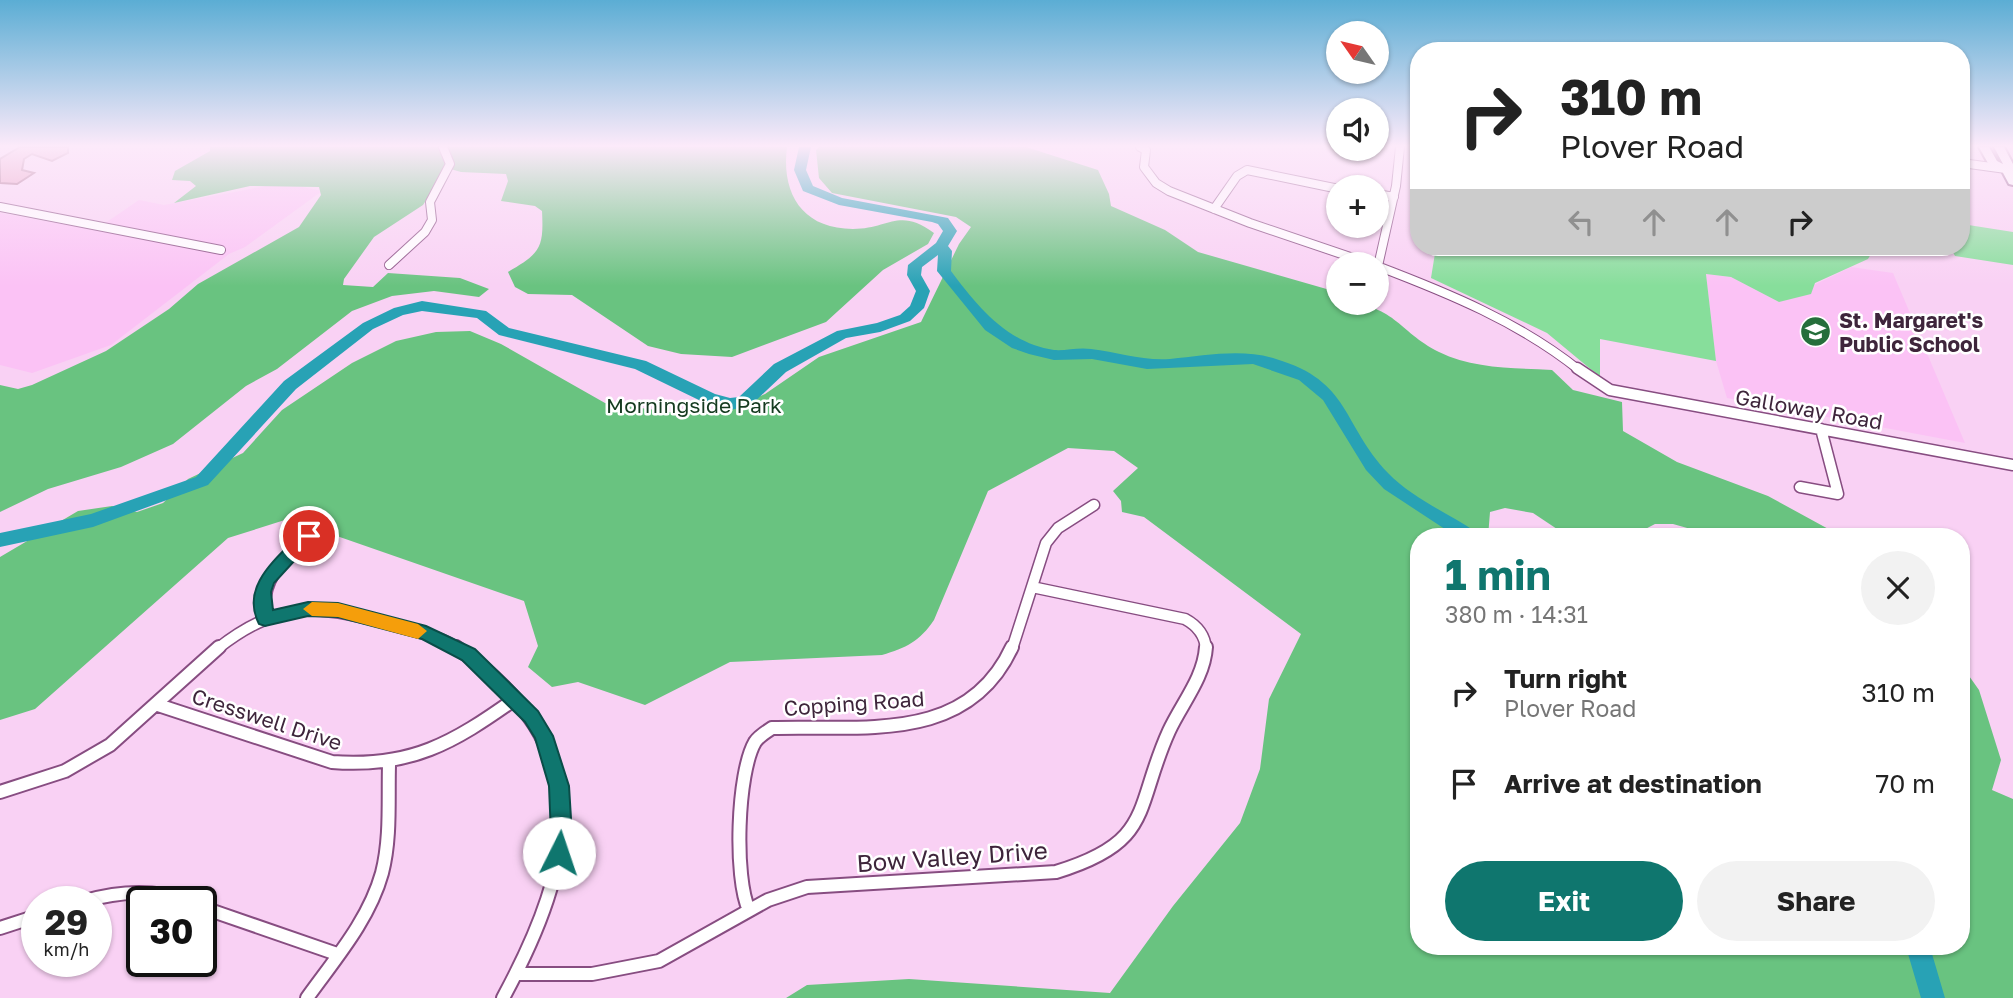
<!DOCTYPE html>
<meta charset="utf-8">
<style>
:root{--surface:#fff;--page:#f2f2f2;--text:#222;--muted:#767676;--accent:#0f766e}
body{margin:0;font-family:"Golos Text",sans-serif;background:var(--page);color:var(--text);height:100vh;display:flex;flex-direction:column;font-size:26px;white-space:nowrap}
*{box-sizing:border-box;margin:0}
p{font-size:23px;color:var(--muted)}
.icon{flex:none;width:38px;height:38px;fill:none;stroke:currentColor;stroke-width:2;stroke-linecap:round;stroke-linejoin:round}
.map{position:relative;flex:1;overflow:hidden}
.panel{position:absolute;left:1410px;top:528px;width:560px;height:427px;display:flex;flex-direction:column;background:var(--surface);border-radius:28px;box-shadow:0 2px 5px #0004}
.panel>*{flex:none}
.banner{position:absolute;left:1410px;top:42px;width:560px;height:214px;border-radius:28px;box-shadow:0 2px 5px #0004;background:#fff;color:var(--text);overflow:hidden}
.needle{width:46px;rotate:304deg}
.buttons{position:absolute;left:1326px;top:21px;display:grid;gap:14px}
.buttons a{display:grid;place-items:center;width:63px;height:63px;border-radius:50%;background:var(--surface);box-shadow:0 2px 5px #0004;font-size:35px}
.speed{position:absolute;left:21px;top:886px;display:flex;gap:14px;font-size:35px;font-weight:700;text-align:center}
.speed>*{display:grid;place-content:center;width:91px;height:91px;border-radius:50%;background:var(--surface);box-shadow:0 2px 5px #0004;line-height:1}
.speed small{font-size:18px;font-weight:400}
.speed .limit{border:4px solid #111;border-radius:10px;background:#fff;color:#111}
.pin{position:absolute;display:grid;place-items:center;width:60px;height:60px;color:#fff;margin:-30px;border:4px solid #fff;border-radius:50%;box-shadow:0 2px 7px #0007}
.me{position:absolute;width:77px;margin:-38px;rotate:4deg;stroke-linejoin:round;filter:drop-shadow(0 0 5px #0008)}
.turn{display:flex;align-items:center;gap:24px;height:147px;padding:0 35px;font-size:32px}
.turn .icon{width:91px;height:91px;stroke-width:2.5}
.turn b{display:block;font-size:49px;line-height:60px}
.lanes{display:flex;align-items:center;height:66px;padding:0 35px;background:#0003;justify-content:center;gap:35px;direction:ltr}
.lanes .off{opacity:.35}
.round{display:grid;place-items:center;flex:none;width:74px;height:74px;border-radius:37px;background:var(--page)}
.headline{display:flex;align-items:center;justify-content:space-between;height:119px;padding:0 35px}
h1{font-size:42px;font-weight:700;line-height:52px;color:var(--accent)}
.primary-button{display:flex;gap:14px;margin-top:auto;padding:14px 35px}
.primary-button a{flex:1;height:80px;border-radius:42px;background:var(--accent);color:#fff;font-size:28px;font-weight:700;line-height:80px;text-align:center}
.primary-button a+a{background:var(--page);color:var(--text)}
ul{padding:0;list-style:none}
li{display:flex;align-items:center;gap:21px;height:91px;padding:0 35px}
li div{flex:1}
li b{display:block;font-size:26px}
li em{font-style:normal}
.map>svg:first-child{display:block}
</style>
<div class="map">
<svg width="2013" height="998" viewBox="0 0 2013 998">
<rect width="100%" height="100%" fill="#f9d1f4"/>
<path fill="#fbc2f5" d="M283 183 322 191 245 247 229 254 111 345 32 373 0 365V213L95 230 139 200 164 205Z
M1851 267 1893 273 1965 443 1727 398 1716 361 1706 274 1731 277 1779 302Z"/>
<path fill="#87de9b" d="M1962 224 2013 232V265L1955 256 1950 247H1962Z
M1436 247H1875L1868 259 1815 283 1811 294 1779 302 1731 277 1706 274 1716 361 1600 339V377L1547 333 1431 278Z"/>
<path fill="#69c380" d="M210 147H787C781 193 802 229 853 229 889 229 899 207 934 233L928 244 883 270 826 322 732 357 681 354 648 346 572 295 528 294 515 287 508 272C540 253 544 249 542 211L535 206 501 201 508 181 506 174 461 172 447 168 423 205 374 237 344 279 343 285 373 287 388 273 460 278 489 289 479 297 434 291 392 296 352 311 277 369 246 386 173 444 121 467 48 489 0 512V385L18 389 32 385 106 351 169 309 198 284 299 227 321 195 319 187 250 186 174 203 196 186 190 181 172 180 175 171 210 151Z
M819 147H1026L1098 170 1109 194 1111 206 1165 230 1198 252 1330 290 1339 293V303C1395 303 1397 331 1439 352 1473 369 1514 368 1552 370L1573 390 1622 402 1623 431 1677 462 1768 496 1843 537H1719L1673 524H1655L1630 537H1569L1533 513 1505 508 1490 512 1488 537H1419V947H1962V666L1979 690 2001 760 1992 790 2013 799V998H786L807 985 909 979 1110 993 1173 906 1240 823 1260 769 1269 699 1301 634 1144 517 1122 512 1121 501 1113 491 1138 468 1114 451 1068 448 988 491 934 620C920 641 906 648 882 655L730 662 645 705 578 682 552 687 528 667 538 646 524 601 288 519 228 538 35 709 0 720V557L78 511 112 506 137 512 163 503 188 479 243 453 282 410 352 363 396 341 436 332 470 331 501 344 605 403 677 413 729 409 765 394 819 357 921 322 959 244 971 227 956 217 832 193 819 178 816 150Z"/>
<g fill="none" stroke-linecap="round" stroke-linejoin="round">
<path fill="#28a2b5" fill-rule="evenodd" d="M799 147H811L806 170 813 186 842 198 948 218 957 231 948 246 952 251 951 271C977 306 1007 343 1054 350 1066 351 1078 347 1091 349 1118 352 1142 361 1170 359 1205 356 1241 348 1276 359 1351 381 1342 425 1388 473 1412 498 1448 513 1476 532L1479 537H1457L1384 489 1366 470 1323 400 1299 380 1253 364 1147 369 1092 359 1054 360 1029 354 1012 348 985 330 937 271 938 255 922 267 921 275 930 291 924 308 910 321 880 332 846 338 786 372 750 406 730 410 703 402 635 369 499 335 477 318 422 311 403 315 373 329 296 389 208 485 93 527 0 547V533L91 514 196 477 284 381 363 323 394 308 422 301 486 311 509 328 646 361 715 394 730 398 739 397 774 364 837 331 877 323 900 315 910 306 916 291 907 275 908 265 936 243 943 231 938 224 932 222 839 205 803 191 794 170Z
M1906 947H1930L1945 998H1921Z"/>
</g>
<path fill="#e494b9" stroke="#9a5276" stroke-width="2" d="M20 147H68V153L52 161 32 154 24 159 22 170 34 173 17 184 0 183V159Z"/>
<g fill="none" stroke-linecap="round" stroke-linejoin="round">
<defs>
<path id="street-far2" d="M1140 147 1146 150 1144 167 1156 183 1169 191 1250 223 1371 264
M1962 163 2006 169
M1377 194 1394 197
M0 207 221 250
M1214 209 1237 176 1247 170 1339 189
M389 265 425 232 432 220 430 202 450 164 443 147
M1377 266C1448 293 1519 322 1579 370
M1378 266 1396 186 1400 147"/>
<path id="street-far1" d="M1577 368 1610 390 2013 465
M1800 487 1838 494 1821 429
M1032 587 1185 619C1198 626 1205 635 1206 649
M266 619C259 581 283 560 308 536
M217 649C283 597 324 606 399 627 420 633 440 636 459 649
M1012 649 1046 543 1058 528 1094 505"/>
<path id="street" d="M456 647C600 747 577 861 503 998
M158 705 332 762C411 768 453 743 515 699
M0 792 65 771 110 745 219 647
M85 901C120 891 153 889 188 901
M201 907 337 954
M749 910C734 878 737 773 755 742 759 736 766 732 772 728 862 725 967 745 1012 647
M0 928 37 916
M517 974H592L659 961 768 900 807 887 1056 872C1155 842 1134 808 1169 731 1182 703 1204 678 1206 647
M307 998C335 959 369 920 382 873 391 838 388 801 389 765"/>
<path id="secondary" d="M1979 147H1989L1997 161 2003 164 1994 147H2004L2013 164V185L2009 184 2002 171 1989 165Z"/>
</defs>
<use href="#street-far2" stroke="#874d81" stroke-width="10"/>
<use href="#street-far1" stroke="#874d81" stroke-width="13"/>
<use href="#street" stroke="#874d81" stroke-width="16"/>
<use href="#secondary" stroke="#874d81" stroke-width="4"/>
<use href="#street-far2" stroke="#fff" stroke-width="8"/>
<use href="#street-far1" stroke="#fff" stroke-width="10"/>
<use href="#street" stroke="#fff" stroke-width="12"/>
<use href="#secondary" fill="#fff" fill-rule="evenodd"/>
</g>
<linearGradient id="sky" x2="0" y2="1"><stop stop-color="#5badd4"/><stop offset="0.51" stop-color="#fceafa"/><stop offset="1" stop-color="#fceafa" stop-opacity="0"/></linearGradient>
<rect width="2013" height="286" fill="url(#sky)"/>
<path fill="#0f766e" stroke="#0a4d48" stroke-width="2" d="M309 529 317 536 274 583 271 592 273 610 308 602 338 603 426 626 475 649 538 711 553 736 569 786 572 835 566 860 559 863 552 860 549 853 551 835 549 786 535 738 525 722 462 660 422 639 338 617 308 616 265 626 259 624C239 585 279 557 303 531Z"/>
<path fill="#f59e0b" d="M312 602 338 603 418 624 427 631 418 639 338 617 312 616 303 609Z"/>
<defs>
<symbol id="school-disc" viewBox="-11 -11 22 22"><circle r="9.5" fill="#256e3b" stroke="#fff"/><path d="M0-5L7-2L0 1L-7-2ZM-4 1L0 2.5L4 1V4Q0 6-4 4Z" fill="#fff"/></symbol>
</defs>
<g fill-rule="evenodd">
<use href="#school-disc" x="1798" y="314" width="35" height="35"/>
</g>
<g text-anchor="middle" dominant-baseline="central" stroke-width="5" stroke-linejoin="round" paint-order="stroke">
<g font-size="21" font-weight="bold" fill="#3e253b" stroke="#fff" text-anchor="start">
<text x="1839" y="320">St. Margaret's<tspan x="1839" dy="24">Public School</tspan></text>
</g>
<g font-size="21" fill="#153b20" stroke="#fff">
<text x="694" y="405">Morningside Park</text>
</g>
<g font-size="21" fill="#3e253b" stroke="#fff">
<text transform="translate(1809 409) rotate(10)">Galloway Road</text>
<text transform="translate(854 703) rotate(-4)">Copping Road</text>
<text transform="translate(267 719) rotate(18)">Cresswell Drive</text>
</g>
<g font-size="24" fill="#3e253b" stroke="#fff">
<text transform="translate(952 856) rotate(-4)">Bow Valley Drive</text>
</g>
</g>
</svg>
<div class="buttons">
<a><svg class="needle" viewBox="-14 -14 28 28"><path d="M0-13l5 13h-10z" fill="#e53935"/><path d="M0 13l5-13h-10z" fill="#767676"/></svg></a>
<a><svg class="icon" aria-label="sound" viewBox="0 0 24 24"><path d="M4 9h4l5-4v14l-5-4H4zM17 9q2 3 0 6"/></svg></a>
<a>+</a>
<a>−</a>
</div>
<div class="speed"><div>29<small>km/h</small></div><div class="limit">30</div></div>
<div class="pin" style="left:309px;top:536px;background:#d93025"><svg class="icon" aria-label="arrive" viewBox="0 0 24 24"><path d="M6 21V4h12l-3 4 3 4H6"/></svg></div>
<svg class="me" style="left:559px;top:853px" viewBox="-20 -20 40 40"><circle r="19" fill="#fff"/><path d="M0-13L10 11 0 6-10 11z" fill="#0f766e"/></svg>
<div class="banner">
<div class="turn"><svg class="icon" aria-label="right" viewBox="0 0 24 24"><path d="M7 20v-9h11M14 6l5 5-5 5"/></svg><div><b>310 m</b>Plover Road</div></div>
<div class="lanes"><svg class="icon off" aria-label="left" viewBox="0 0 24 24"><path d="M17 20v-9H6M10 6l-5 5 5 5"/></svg><svg class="icon off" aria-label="ahead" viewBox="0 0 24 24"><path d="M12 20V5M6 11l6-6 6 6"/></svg><svg class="icon off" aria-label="ahead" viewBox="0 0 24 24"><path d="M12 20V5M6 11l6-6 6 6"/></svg><svg class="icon" aria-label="right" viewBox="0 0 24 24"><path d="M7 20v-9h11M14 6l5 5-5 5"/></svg></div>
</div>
<section class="panel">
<div class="headline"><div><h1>1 min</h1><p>380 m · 14:31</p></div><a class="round"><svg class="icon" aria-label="close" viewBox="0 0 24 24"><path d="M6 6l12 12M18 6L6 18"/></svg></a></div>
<ul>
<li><svg class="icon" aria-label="right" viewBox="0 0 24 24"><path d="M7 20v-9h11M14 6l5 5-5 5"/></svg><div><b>Turn right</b><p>Plover Road</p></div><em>310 m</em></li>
<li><svg class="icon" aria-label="arrive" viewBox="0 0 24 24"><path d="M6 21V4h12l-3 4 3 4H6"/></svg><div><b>Arrive at destination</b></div><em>70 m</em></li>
</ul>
<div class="primary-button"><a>Exit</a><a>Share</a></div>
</section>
</div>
